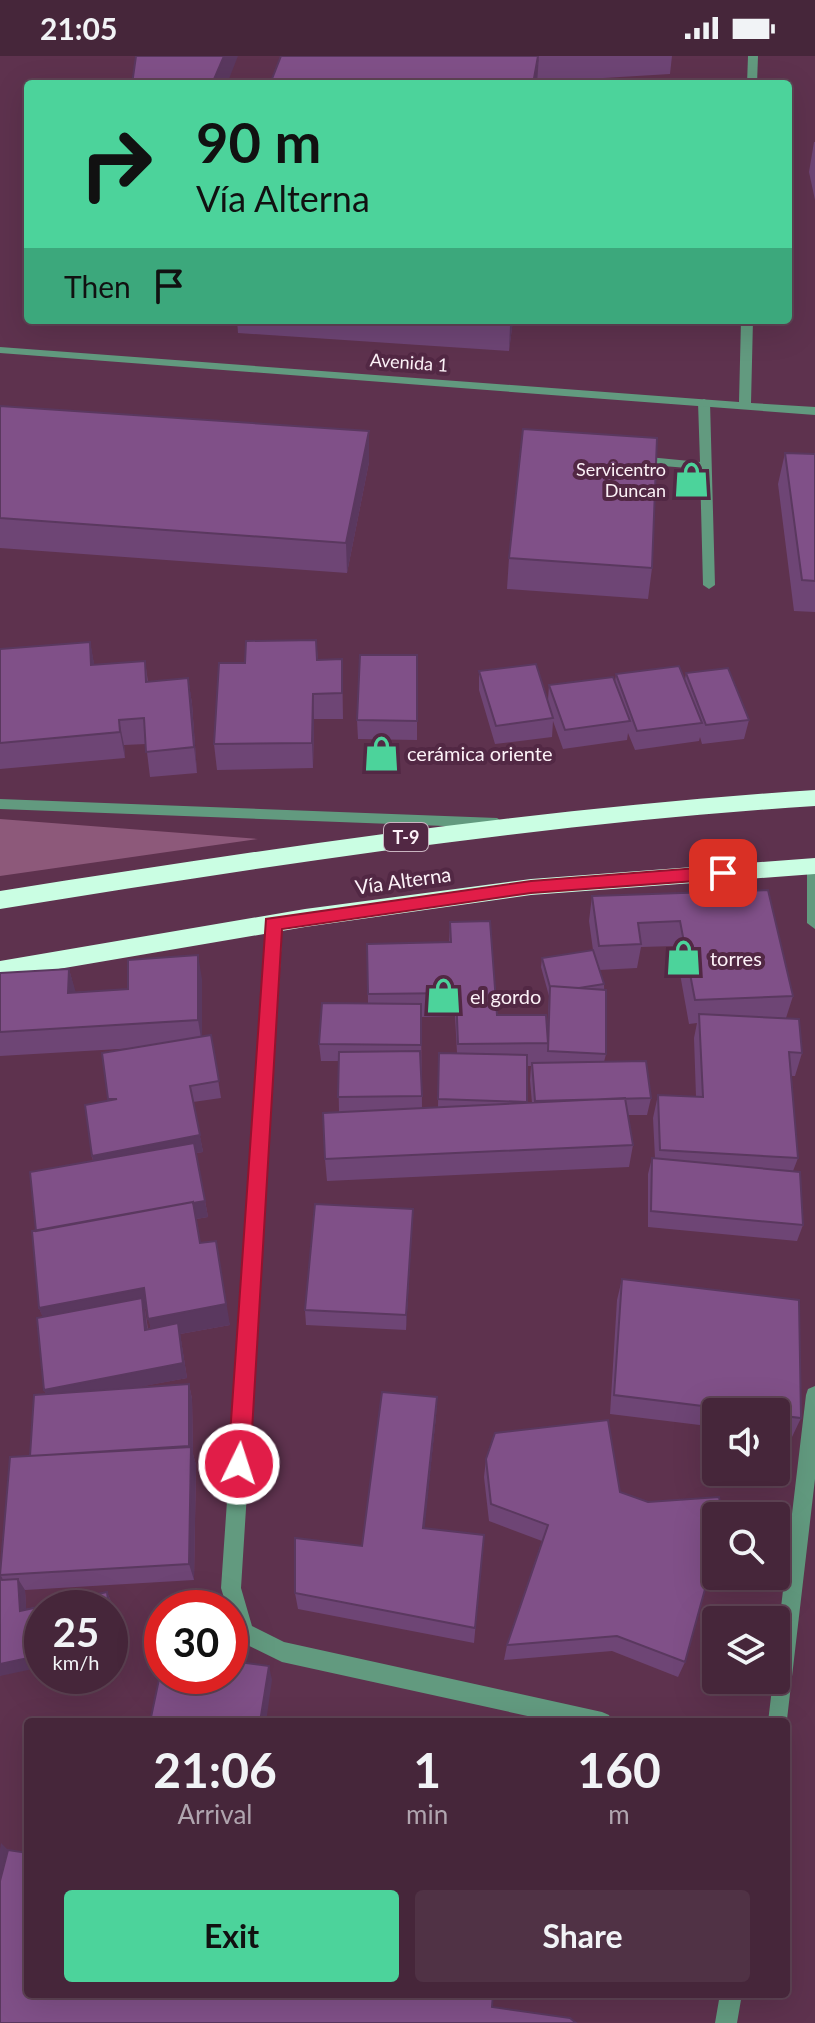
<!DOCTYPE html>
<meta charset="utf-8">
<style>
:root{--surface:#46263a;--page:#503245;--text:#f1f3f6;--muted:#b0a5af;--line:#5e4354;--accent:#4cd39b}
body{margin:0;font-family:Lato,sans-serif;background:var(--page);color:var(--text);height:100vh;display:flex;flex-direction:column;font-size:30px;white-space:nowrap}
*{box-sizing:border-box;margin:0}
p{font-size:26px;color:var(--muted)}
.icon{flex:none;width:44px;height:44px;fill:none;stroke:currentColor;stroke-width:2;stroke-linecap:round;stroke-linejoin:round}
.map{position:relative;flex:1;overflow:hidden}
.panel{position:absolute;left:24px;top:1662px;width:766px;height:280px;display:flex;flex-direction:column;background:var(--surface);border-radius:8px;box-shadow:0 8px 32px #0002,0 0 0 2px var(--line)}
.panel>*{flex:none}
.top-card{position:absolute;left:24px;top:24px;width:768px;height:244px;border-radius:8px;box-shadow:0 8px 32px #0002,0 0 0 2px var(--line);background:#4cd39b;color:#111;overflow:hidden}
.fabs{position:absolute;left:702px;top:1342px;display:grid;gap:16px}
.fabs a{display:grid;place-items:center;width:88px;height:88px;border-radius:8px;background:var(--surface);box-shadow:0 8px 32px #0002,0 0 0 2px var(--line);font-size:40px}
.speed{position:absolute;left:24px;top:1534px;display:flex;gap:16px;font-size:40px;font-weight:700;text-align:center}
.speed>*{display:grid;place-content:center;width:104px;height:104px;border-radius:50%;background:var(--surface);box-shadow:0 8px 32px #0002,0 0 0 2px var(--line);line-height:1}
.speed small{font-size:20px;font-weight:400}
.speed .limit{border:12px solid #d22;background:#fff;color:#111}
.pin{position:absolute;display:grid;place-items:center;width:68px;height:68px;color:#fff;margin:-34px;border-radius:16px;box-shadow:0 4px 12px #0006}
.me{position:absolute;width:88px;margin:-44px;rotate:4deg;stroke-linejoin:round;filter:drop-shadow(0 0 6px #0008)}
.turn{display:flex;align-items:center;gap:28px;height:168px;padding:0 40px;font-size:36px}
.turn .icon{width:104px;height:104px;stroke-width:2.5}
.turn b{display:block;font-size:56px;line-height:68px}
.then{display:flex;align-items:center;height:76px;padding:0 40px;background:#0003;gap:16px;font-size:30px}
.eta{display:flex;justify-content:space-evenly;align-items:center;height:136px;text-align:center}
.eta b{font-size:48px;font-weight:700;line-height:56px}
.cta{display:flex;gap:16px;margin-top:auto;padding:16px 40px}
.cta a{flex:1;height:92px;border-radius:8px;background:var(--accent);color:#111;font-size:32px;font-weight:700;line-height:92px;text-align:center}
.cta a+a{background:var(--page);color:var(--text)}
.status{display:flex;justify-content:space-between;align-items:center;height:56px;padding:0 40px;background:var(--surface);direction:ltr}
.status svg{height:22px;fill:currentColor}
.map>svg:first-child{display:block}
</style>
<div class="status"><b>21:05</b><svg viewBox="0 0 49 12"><path d="M0 12V9h3v3zM5 12V6h3v6zM10 12V3h3v9zM15 12V0h3v12zM26 1h20v11H26zM47 4h2v5h-2z"/></svg></div>
<div class="map">
<svg width="815" height="1967" viewBox="0 0 815 1967">
<rect width="100%" height="100%" fill="#5e324e"/>
<path fill="#8d597a" d="M0 763 258 783 0 820Z"/>
<g fill="none" stroke-linecap="round" stroke-linejoin="round">
<path fill="#629a7f" fill-rule="evenodd" d="M704 343 710 346 715 529 709 533 703 529 700 413 638 408 632 404 638 400 700 406 698 346Z"/>
<path fill="#629a7f" fill-rule="evenodd" d="M748 0H758L757 28H747Z
M741 264H753L751 347 815 351V359L0 297V291L739 346Z
M0 743 497 762 504 767 497 772 0 753Z
M814 804 815 805V873L807 867V810Z
M272 862 280 868 282 881 241 1532 252 1570 284 1586 602 1656 609 1659 612 1666H555L282 1606 237 1584 230 1563V1552H227L221 1532 266 881 264 868Z
M815 1330V1423L786 1672V1666H768L773 1624H776V1594L806 1339 808 1333Z
M720 1938H742L737 1967H715Z"/>
<path fill="#cafee3" fill-rule="evenodd" d="M815 734V750C541 768 271 809 0 853V835C271 792 541 752 815 734Z
M815 802V818L531 839 305 871 0 923V905L305 853 531 823Z"/>
</g>
<path fill="#6e4575" fill-rule="evenodd" d="M281 0H672L670 18 537 26Z
M814 86H815V144L809 116Z
M237 264H513L509 295 238 277Z
M0 350 369 375V406L347 517 0 492Z
M785 397 815 398V556L794 555 778 428Z
M509 502 652 512 648 543 507 533Z
M316 584 318 604 342 603 343 663H314L313 712 217 714 214 688 245 607Z
M90 586 94 609 145 605 148 626 188 622 192 648 197 717 150 721 146 688 124 689 125 702 0 713V593Z
M417 599V684L358 683 357 664Z
M479 615 548 644 549 629 615 626 616 618 685 624 686 617 749 664 744 683 702 688 700 681 699 685 635 694 628 677 627 684 563 693 553 665 552 681 495 688 479 634Z
M768 834 793 940 786 962 802 997 795 1020H791L798 1102 793 1115 803 1169 797 1185 648 1171V1118L652 1102H655L653 1062 658 1039 696 1041 694 982 697 967 689 968 675 890 641 891 637 912 599 914 604 928 606 998 604 1006 651 1042 647 1059H628L633 1089 629 1111 327 1125 325 1103 339 1056 338 1005H321L319 988 368 947 367 888 449 887 450 866 497 959 547 976 549 940 541 911 542 902 593 894 589 865 592 840ZM455 960 457 997H439L438 1051 422 1052 421 961ZM527 1010H531L530 1024 532 1047H527Z
M69 913 75 936 128 933 202 923V981L211 979 221 1042 193 1046 203 1096 196 1097 208 1161 196 1163 200 1187 230 1269 180 1278 187 1322 132 1332 189 1328 192 1343 193 1398 196 1409 194 1524 25 1534 26 1553 107 1536 112 1548 117 1595 110 1597V1552L0 1620V1511L46 1338 44 1334 43 1261 39 1252 36 1175 93 1105 92 1100 108 1044 102 997 136 992 0 1000V917ZM145 1253H147L151 1273H148Z
M413 1153 406 1274 306 1269 305 1254Z
M622 1223 801 1362 792 1381 776 1379V1356H716V1371L610 1358 617 1244Z
M437 1341 436 1360 424 1472 484 1479 474 1587 298 1553 295 1537 362 1490Z
M486 1403 620 1436 685 1606 678 1621 612 1595 504 1604 507 1589 542 1485 489 1465 484 1421Z"/>
<path fill="#5a385f" d="M224 0H238L227 28H212Z
M539 0 537 28H533Z
M511 264H513L509 295 510 269Z
M369 375V406L347 517 346 487Z
M90 586 95 612 91 609Z
M188 622 192 648 197 717 194 691Z
M313 638 314 663 313 712 312 687Z
M119 664 124 689 125 702 120 676Z
M198 899 202 923V988L198 964Z
M69 913 76 937H68Z
M200 1079 203 1096 196 1097 208 1161 196 1163 204 1209 97 1117 92 1100Z
M413 1153 412 1169 406 1274V1259Z
M216 1185 230 1269 180 1278 187 1322 50 1348 44 1334 154 1283 148 1263Z
M144 1232 149 1252 145 1253 149 1288 47 1272 39 1252Z
M189 1328 192 1343 193 1398 196 1409 194 1524 189 1508Z
M437 1341 436 1360 423 1489V1472Z
M18 1523 25 1534 27 1566 20 1555Z
M107 1536 112 1548 117 1595 110 1597V1552H109Z
M42 1599V1611L0 1620V1608Z
M269 1610 272 1624 266 1666H260Z
M1 1787 14 1800 0 1855V1793Z"/>
<path fill="#805088" stroke="#5a385f" stroke-width="2" d="M136 0H224L212 28H132Z
M281 0H538L533 28H270Z
M434 264H511L510 269Z
M0 350 369 375 346 487 0 462Z
M523 373 657 382 652 512 509 502Z
M785 397 815 398V525L802 524Z
M316 584 317 604 342 603V637L313 638 312 687 214 688 219 607H245L246 585Z
M90 586 91 609 145 605 146 626 188 622 194 691 146 696 144 662 119 664 120 676 0 687V593Z
M360 599H417V665L357 664Z
M536 608 553 662 496 670 479 615Z
M679 610 702 667 637 675 616 618Z
M728 612 749 664 706 669 686 617Z
M613 621 630 665 565 674 549 629Z
M768 834 793 940 695 944 680 865 638 867 641 888 599 890 592 840Z
M490 865 497 959H546L548 987 458 988 456 937 368 938 367 888 451 886 450 866Z
M593 894 604 928 579 932 550 930V931L542 902Z
M198 899V964L0 976V917L69 913 68 937 128 933V904Z
M550 930 606 934V998L548 995Z
M322 947 421 948V989L319 988Z
M699 958 799 963 802 997 789 996 798 1102 660 1094 658 1039 703 1041Z
M211 979 219 1025 190 1030 200 1079 92 1100 85 1049 117 1043H108L102 997Z
M420 995 422 1040 338 1041 339 996Z
M439 997 527 999V1046L438 1043Z
M646 1005 651 1042 535 1045 532 1007Z
M625 1042 633 1089 325 1103 323 1057Z
M194 1087 205 1145 193 1147V1146L36 1175 30 1116Z
M652 1102 800 1116 803 1169 651 1155Z
M193 1146 200 1187 216 1185 226 1248 148 1263 144 1232 39 1252 32 1175Z
M315 1148 413 1153 406 1259 305 1254Z
M622 1223 799 1244 801 1362 776 1359V1356H751L614 1339Z
M142 1242 145 1274 178 1267 183 1307 44 1334 37 1262Z
M189 1328V1390L30 1400 34 1339Z
M382 1336 437 1341 423 1472 484 1479 475 1572 295 1537V1482L362 1490Z
M608 1364 620 1436 648 1446 719 1441 723 1460H716V1493L685 1606 617 1580 507 1589 548 1469 491 1448 486 1403 495 1377Z
M191 1391 189 1508 0 1519 10 1401Z
M0 1520 2 1524 18 1523 20 1555 107 1536 109 1552H42V1599L0 1608Z
M230 1605 269 1610 260 1666H150L162 1609V1620H230Z
M8 1794 28 1797V1938H493L492 1951 570 1962 576 1967H0V1825Z"/>
<path fill="#e11d48" stroke="#92132f" stroke-width="2" d="M723 810 731 817 723 823 531 837 282 873 250 1408 247 1415 239 1418 232 1415 228 1408 266 863 531 825Z"/>
<defs>
<symbol id="shop-bare" viewBox="-9 -9 18 18"><path d="M-5-2.5h2.3a2.7 3.5 0 0 1 5.4 0H5L5.5 6h-11ZM-1.5-2.5h3a1.5 2.3 0 0 0-3 0Z" fill="#4cd39b" stroke="#522844" stroke-width="2.5" paint-order="stroke"/></symbol>
</defs>
<g fill-rule="evenodd">
<use href="#shop-bare" x="666" y="398" width="51" height="51"/>
<use href="#shop-bare" x="356" y="672" width="51" height="51"/>
<use href="#shop-bare" x="658" y="876" width="51" height="51"/>
<use href="#shop-bare" x="418" y="914" width="51" height="51"/>
</g>
<g text-anchor="middle" dominant-baseline="central" stroke-width="8" stroke-linejoin="round" paint-order="stroke">
<g font-size="18" fill="#fcf1f7" stroke="#522844">
<text transform="translate(409 306) rotate(4)">Avenida 1</text>
</g>
<g font-size="18" fill="#fcf1f7" stroke="#522844" text-anchor="end">
<text x="666" y="413">Servicentro<tspan x="666" dy="21">Duncan</tspan></text>
</g>
<rect fill="#522844" stroke="#c9b5c1" stroke-width="2" x="384" y="767" width="44" height="28" rx="6"/>
<g font-size="18" font-weight="bold" fill="#fcf1f7">
<text x="406" y="781">T-9</text>
</g>
<g font-size="20" fill="#fcf1f7" stroke="#522844" text-anchor="start">
<text x="407" y="697">cerámica oriente</text>
<text x="710" y="902">torres</text>
<text x="470" y="940">el gordo</text>
</g>
<g font-size="20" fill="#fcf1f7" stroke="#522844">
<text transform="translate(403 824) rotate(-8)">Vía Alterna</text>
</g>
</g>
</svg>
<div class="fabs">
<a><svg class="icon" aria-label="sound" viewBox="0 0 24 24"><path d="M4 9h4l5-4v14l-5-4H4zM17 9q2 3 0 6"/></svg></a>
<a><svg class="icon" aria-label="search" viewBox="0 0 24 24"><circle cx="10" cy="10" r="6"/><path d="M15 15l6 6"/></svg></a>
<a><svg class="icon" aria-label="layers" viewBox="0 0 24 24"><path d="M12 4l9 5-9 5-9-5zM3 14l9 5 9-5"/></svg></a>
</div>
<div class="speed"><div>25<small>km/h</small></div><div class="limit">30</div></div>
<div class="pin" style="left:723px;top:817px;background:#d93025"><svg class="icon" aria-label="arrive" viewBox="0 0 24 24"><path d="M6 21V4h12l-3 4 3 4H6"/></svg></div>
<svg class="me" style="left:239px;top:1408px" viewBox="-20 -20 40 40"><circle r="17" fill="#e11d48" stroke="#fff" stroke-width="3"/><path d="M0-11L8 9 0 5-8 9z" fill="#fff"/></svg>
<div class="top-card">
<div class="turn"><svg class="icon" aria-label="right" viewBox="0 0 24 24"><path d="M7 20v-9h11M14 6l5 5-5 5"/></svg><div><b>90 m</b>Vía Alterna</div></div>
<div class="then">Then<svg class="icon" aria-label="arrive" viewBox="0 0 24 24"><path d="M6 21V4h12l-3 4 3 4H6"/></svg></div>
</div>
<section class="panel">
<div class="eta">
<div><b>21:06</b><p>Arrival</p></div>
<div><b>1</b><p>min</p></div>
<div><b>160</b><p>m</p></div>
</div>
<div class="cta"><a>Exit</a><a>Share</a></div>
</section>
</div>
